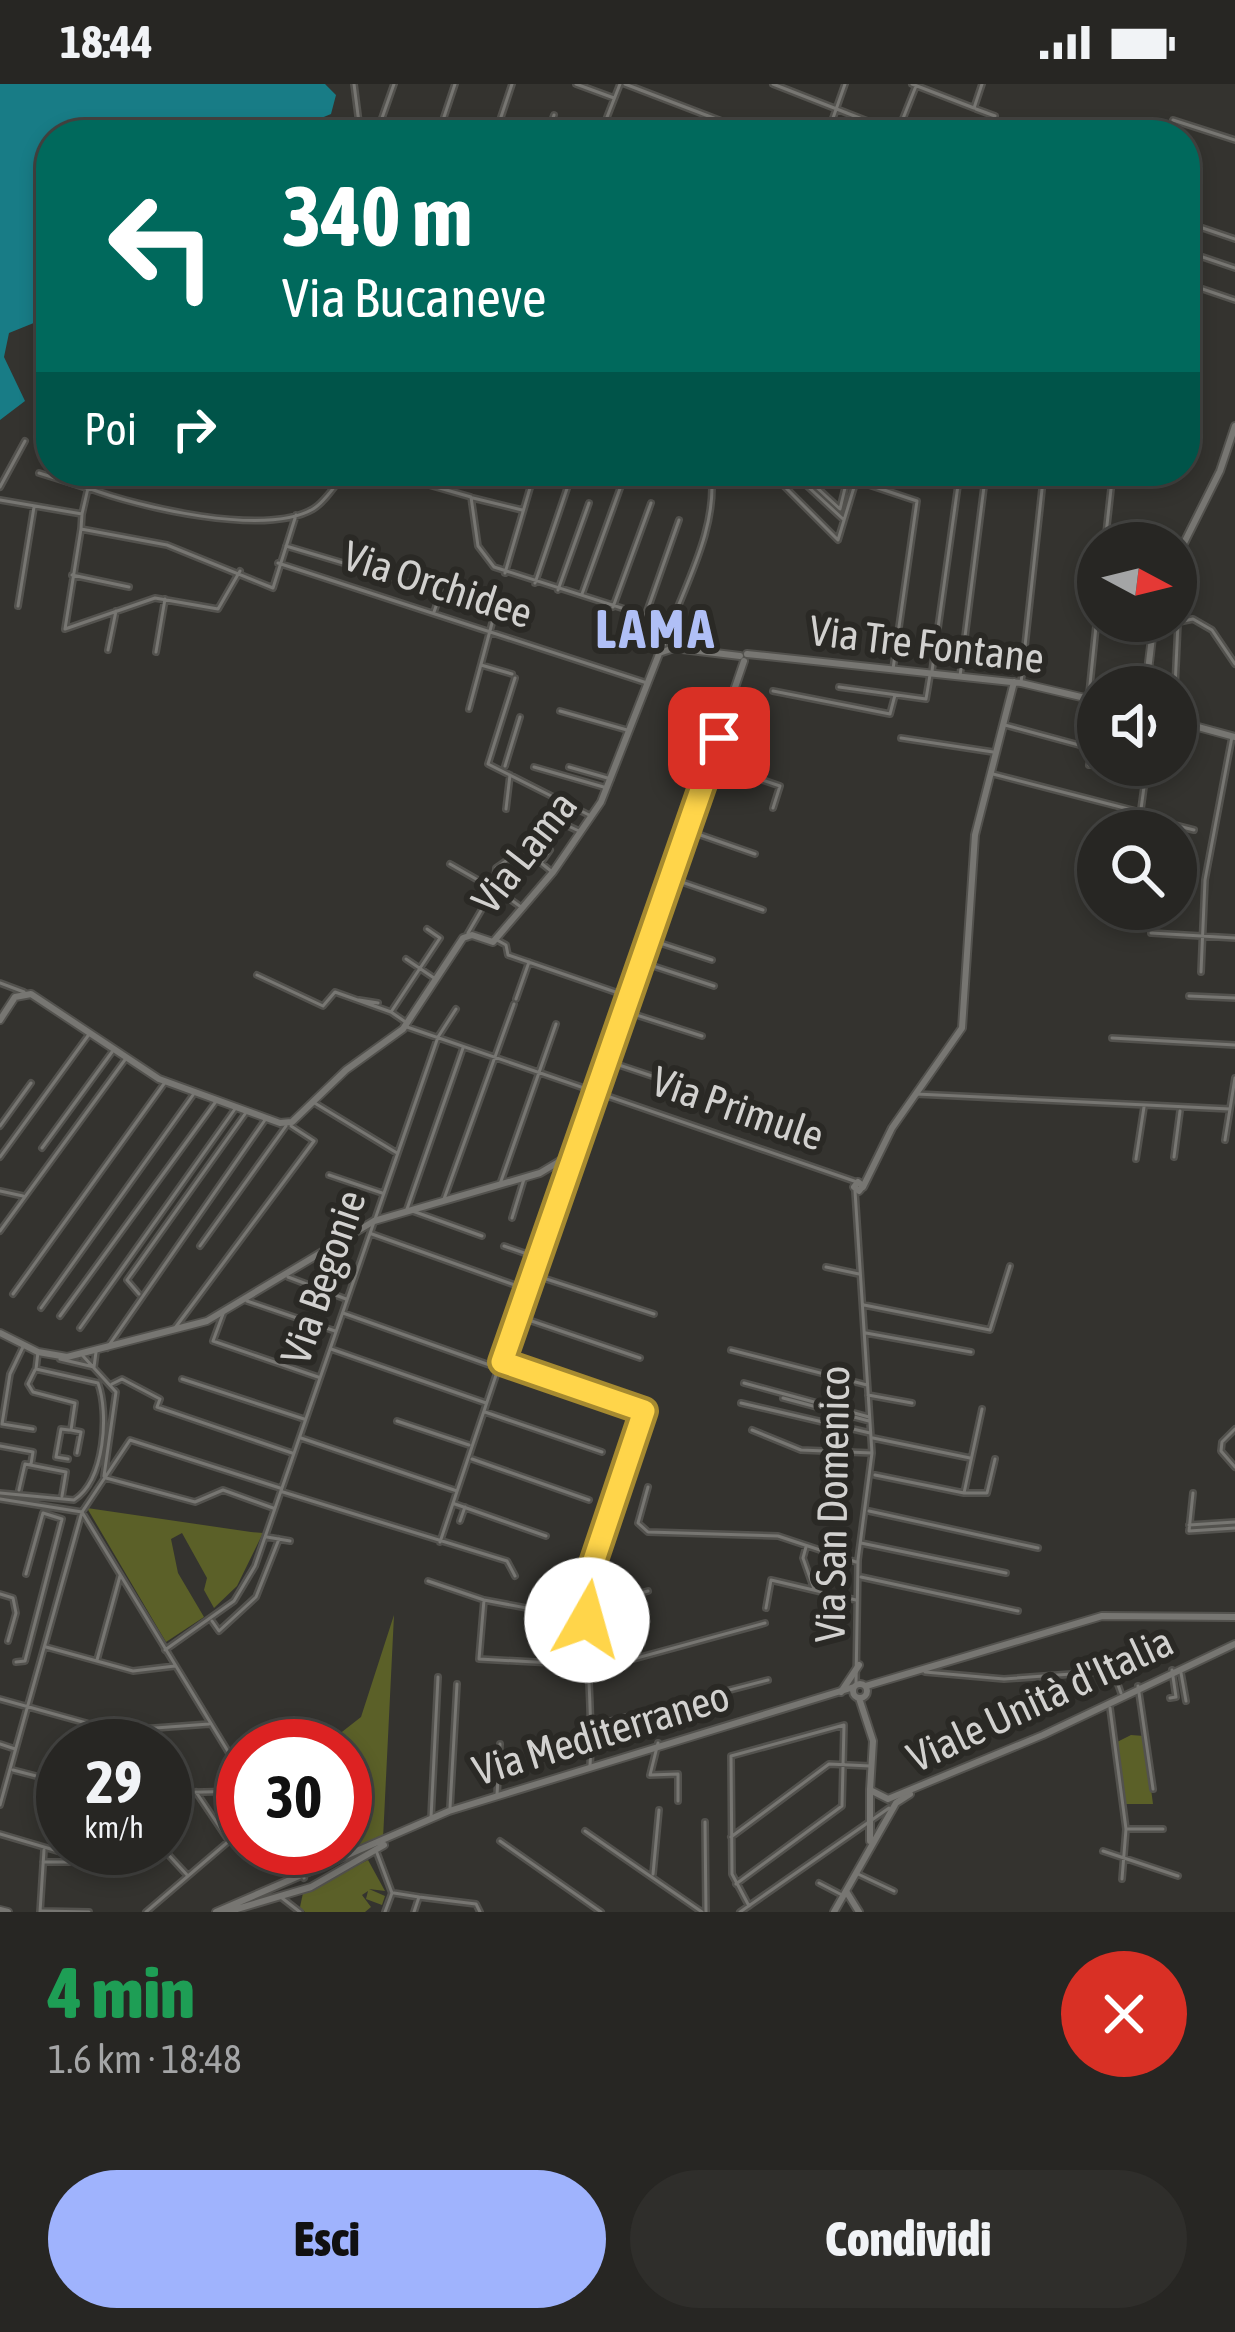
<!DOCTYPE html>
<html lang="it">
<meta charset="utf-8">
<style>
:root{--surface:#272623;--page:#2f2e2b;--text:#f1f3f6;--muted:#a4a5a6;--line:#434341;--accent:#9fb3fd}
body{margin:0;font-family:"Asap Condensed",sans-serif;background:var(--page);color:var(--text);height:100vh;display:flex;flex-direction:column;font-size:45px;white-space:nowrap}
*{box-sizing:border-box;margin:0}
p{font-size:39px;color:var(--muted)}
.icon{flex:none;width:66px;height:66px;fill:none;stroke:currentColor;stroke-width:2;stroke-linecap:round;stroke-linejoin:round}
.map{position:relative;height:1828px;overflow:hidden}
.drawer{display:flex;flex-direction:column;background:var(--surface);flex:1}
.drawer>*{flex:none}
.top-card{position:absolute;left:36px;top:36px;width:1164px;height:366px;border-radius:48px;box-shadow:0 6px 18px #0003,0 0 0 3px var(--line);background:#00695c;color:#fff;overflow:hidden}
.needle{width:78px;rotate:97deg}
.fabs{position:absolute;left:1077px;top:438px;display:grid;gap:24px}
.fabs a{display:grid;place-items:center;width:120px;height:120px;border-radius:50%;background:var(--surface);box-shadow:0 6px 18px #0003,0 0 0 3px var(--line);font-size:60px}
.speed{position:absolute;left:36px;top:1635px;display:flex;gap:24px;font-size:60px;font-weight:700;text-align:center}
.speed>*{display:grid;place-content:center;width:156px;height:156px;border-radius:50%;background:var(--surface);box-shadow:0 6px 18px #0003,0 0 0 3px var(--line);line-height:1}
.speed small{font-size:30px;font-weight:400}
.speed .limit{border:18px solid #d22;background:#fff;color:#111}
.pin{position:absolute;display:grid;place-items:center;width:102px;height:102px;color:#fff;margin:-51px;border-radius:24px;box-shadow:0 6px 18px #0006}
.me{position:absolute;width:132px;margin:-66px;rotate:7deg;stroke-linejoin:round;filter:drop-shadow(0 0 9px #0008)}
.turn{display:flex;align-items:center;gap:42px;height:252px;padding:0 48px;font-size:54px}
.turn .icon{width:156px;height:156px;stroke-width:2.5}
.turn b{display:block;font-size:84px;line-height:102px}
.then{display:flex;align-items:center;height:114px;padding:0 48px;background:#0003;gap:24px;font-size:45px}
.round{display:grid;place-items:center;flex:none;width:126px;height:126px;border-radius:63px;background:var(--page)}
.summary{display:flex;align-items:center;justify-content:space-between;height:204px;padding:0 48px}
h1{font-size:72px;font-weight:800;line-height:90px;color:#1e9e55}
.button{display:flex;gap:24px;margin-top:auto;padding:24px 48px}
.button a{flex:1;height:138px;border-radius:72px;background:var(--accent);color:#111;font-size:48px;font-weight:800;line-height:138px;text-align:center}
.button a+a{background:var(--page);color:var(--text)}
.status{display:flex;justify-content:space-between;align-items:center;height:84px;padding:0 60px;background:var(--surface);direction:ltr}
.status svg{height:33px;fill:currentColor}
.map>svg:first-child{display:block}
</style>
<div class="status"><b>18:44</b><svg viewBox="0 0 49 12"><path d="M0 12V9h3v3zM5 12V6h3v6zM10 12V3h3v9zM15 12V0h3v12zM26 1h20v11H26zM47 4h2v5h-2z"/></svg></div>
<div class="map">
<svg width="1235" height="1828" viewBox="0 0 1235 1828">
<rect width="100%" height="100%" fill="#34332f"/>
<path fill="#5b6028" d="M87 1424 251 1448 263 1449 237 1502 214 1524 204 1506 207 1494 182 1449 171 1455 178 1489 204 1533 166 1558Z
M394 1531 383 1755 308 1787 293 1764H345V1662H324L361 1633Z
M1131 1651 1144 1652 1153 1720H1126L1117 1658Z
M368 1776 385 1807 369 1805 385 1812 382 1821 366 1815 368 1807 362 1811 371 1823 365 1828H305L300 1823 303 1809Z"/>
<path fill="#187c86" d="M0 0H325L336 11 331 30 314 37V51H51V232L9 249 4 273 25 317 0 336Z"/>
<g fill="none" stroke-linecap="round" stroke-linejoin="round">
<defs>
<path id="minor" d="M354 0 359 39
M576 0 614 14
M625 0 758 51
M773 0 903 51
M912 0 974 24 982 0
M976 25 995 32
M1173 36 1235 56
M898 47 916 2
M376 51 394 0
M438 51 455 0
M495 51 512 0
M547 51 554 31
M600 51 620 0
M707 51 711 35
M827 51 845 0
M1185 138 1235 155
M1185 167 1235 184
M1185 199 1235 216
M74 387 71 399 86 404
M769 387 838 456 859 387
M791 387 843 435
M799 387 840 425 849 387
M39 389 71 399
M854 396 917 417 893 585
M0 403 25 357
M473 414 522 426
M0 416 82 430 88 404C138 423 265 453 313 425 325 418 336 400 345 389H387L471 413 478 462 494 483 659 536 671 551
M82 430 81 445 167 461 273 504 296 431
M81 445 65 545 155 514 218 525 240 487
M1142 446 1168 459
M1105 459 1113 387
M286 462 441 508 434 528
M278 479 647 599
M505 489 535 387
M72 491 129 503
M535 499 573 387
M558 506 589 419
M582 510 622 399
M18 522 34 423
M613 523 651 419
M646 530 679 436
M1155 543 1193 535 1212 546 1235 580
M669 545C688 495 718 441 711 387
M108 566 116 527
M156 568 165 515
M481 581 512 590
M932 587 960 387
M960 592 986 387
M515 594 488 680 591 732
M1021 599 1044 387
M839 603 926 615 930 591
M1175 603 1178 539
M773 607 890 630 895 611
M1089 610 1098 523
M469 625 495 528
M560 627 627 646
M1005 641 1079 661
M901 654 993 668
M713 679 780 702 773 724
M1089 681 1098 644
M505 682 520 633
M534 683 607 704
M569 683 611 695
M993 690 1140 728
M506 725 510 691
M1143 733 1194 746
M553 735 579 747
M689 747 755 770
M1138 747 1147 681
M550 766 541 779 551 787
M450 780 490 803
M673 795 763 826
M495 798 496 784 516 770
M468 849 500 794 505 798 500 808 521 823
M1151 849 1235 854
M497 856 506 861 508 871 627 912
M651 856 712 876
M406 875 434 894
M644 879 714 902
M1201 888 1205 796 1232 653
M257 891 323 922 335 908 391 928
M0 899 24 908
M1189 912 1235 914
M516 915 529 878
M359 916 378 919
M627 928 702 952
M407 939 391 928 440 854 427 845
M407 943 857 1098
M1112 954 1235 961
M463 964 407 1125 482 1152
M610 978 655 993
M916 1010 1230 1025
M313 1018 397 1069
M0 1042 31 999
M1225 1056 1235 994
M42 1064 112 968
M0 1073 90 949
M1174 1073 1180 1027
M1136 1075 1144 1023
M329 1091 382 1109
M500 1100 556 940
M0 1107 23 1112
M855 1107 872 1369 858 1476 856 1600
M444 1115 514 920
M512 1134 524 1095
M0 1147 127 973
M372 1150 526 1205
M200 1162 286 1042
M504 1162 536 1173
M826 1183 859 1190
M534 1191 654 1230
M288 1193 346 1215
M13 1210 166 997
M139 1210 127 1196 245 1030
M247 1217 335 1247
M864 1221 990 1246 1010 1182
M41 1224 193 1011
M343 1229 498 1284
M223 1230 213 1257 318 1293
M60 1232 217 1016
M517 1232 640 1274
M80 1244 235 1025
M175 1244 314 1057 291 1042
M866 1249 971 1268
M23 1263 10 1290 2 1340 33 1345
M107 1264 265 1036
M331 1265 486 1319
M731 1266 867 1301
M83 1272 116 1308 104 1392
M60 1275 94 1283 96 1268
M502 1278 644 1327C626 1380 596 1440 590 1496 582 1558 594 1619 590 1682
M35 1286 28 1300 33 1308 75 1319 71 1346 81 1348 77 1369
M182 1295 304 1335
M744 1299 869 1333
M112 1300 122 1295 160 1315 157 1323 292 1369
M868 1311 912 1319
M783 1314 869 1337
M741 1319 870 1349
M485 1328 602 1368
M397 1337 469 1361
M1235 1345 1222 1358 1221 1367 1235 1383
M752 1346 801 1366 872 1369
M301 1354 457 1407
M873 1354 970 1374
M0 1362 33 1368 31 1380
M68 1375 56 1373 61 1345 69 1346
M472 1375 589 1416
M875 1391 964 1409 982 1325
M106 1394 195 1418 223 1406 273 1424
M648 1403 638 1439 648 1448 778 1452 856 1478
M19 1406 25 1380 66 1388 62 1412
M283 1408 507 1477 515 1492
M0 1409 74 1416C105 1396 109 1329 98 1299L36 1285 38 1268
M964 1409H987L995 1375
M1193 1409 1189 1447 1235 1444
M0 1415 82 1428 243 1692
M455 1420 546 1452
M869 1427 1038 1464
M460 1437 465 1423
M1189 1441 1235 1438
M267 1453 290 1457
M440 1458 573 1062
M861 1459 1006 1489
M806 1463 803 1474 814 1505
M861 1493 1018 1527
M428 1497 484 1516 585 1535
M0 1510 13 1514 16 1529 8 1557
M842 1511 843 1473
M484 1516 479 1575 589 1581
M592 1523 648 1507
M766 1524 771 1496 856 1516
M212 1537 219 1547 256 1513 279 1455
M46 1563 133 1587 175 1582
M165 1566 234 1517 255 1482 438 953 456 925
M97 1576 120 1492
M16 1578 25 1577 62 1435 43 1429 26 1490
M593 1586 765 1539
M925 1588 1004 1595 1113 1587 1121 1609
M1181 1589 1186 1617
M1138 1602 1153 1705
M1170 1614 1176 1613 1172 1586
M0 1615 115 1647 209 1640
M1110 1624 1126 1745 1122 1795
M595 1641 768 1596
M658 1659 650 1691 678 1690V1717
M0 1660 15 1665
M13 1686 63 1699
M165 1709 243 1707
M497 1711 500 1660
M0 1721 82 1428 130 1356 280 1404
M450 1724 457 1600
M431 1734 438 1593
M705 1738 706 1828
M1128 1745H1163
M585 1747 702 1828
M0 1750 71 1771 69 1778H43
M731 1753 829 1680 870 1682
M500 1757 601 1828
M288 1764 304 1794
M165 1767 188 1792
M1103 1767 1178 1792
M377 1769 392 1809 385 1828
M653 1790 659 1726
M858 1790 894 1807
M819 1799 842 1811
M736 1800 842 1722 844 1641 731 1672 732 1790 749 1822
M394 1809 419 1813 414 1828
M419 1813 476 1820 480 1828
M282 1814 300 1828
M42 1827 89 1828
M40 1828 44 1766
M146 1828 229 1757 196 1708
M740 1828 889 1724"/>
<path id="tertiary" d="M1176 475 1220 387 1235 342
M662 568 674 564 740 572
M747 570 1021 599 1098 617
M1146 603 1154 537
M1176 637 1235 653
M0 936 15 913 31 910 159 995 280 1039 292 1038 346 986 403 945 463 854 472 851 493 858 553 788 601 718 666 552 690 565
M858 1098 863 1102 859 1107 854 1103Z
M863 1103 892 1044 962 944 975 751 1014 598
M0 1249 38 1268 67 1273 207 1237 374 1137 540 1089 565 1074 608 977 744 577
M841 1608 859 1581
M870 1757V1706
M846 1807 859 1828
M834 1828 896 1719 910 1710"/>
<path id="secondary" d="M853 1607a7 7 0 1 1 14 0a7 7 0 1 1-14 0Z
M866 1602 1102 1532 1235 1533
M859 1614 873 1657 870 1706 888 1715 1043 1651 1235 1560
M0 1826 8 1828
M216 1828 449 1727 854 1603
M227 1828 311 1803 384 1761"/>
</defs>
<use href="#minor" stroke="#53524e" stroke-width="8"/>
<use href="#tertiary" stroke="#53524e" stroke-width="10"/>
<use href="#secondary" stroke="#53524e" stroke-width="10"/>
<use href="#minor" stroke="#777672" stroke-width="3"/>
<use href="#tertiary" stroke="#777672" stroke-width="6"/>
<use href="#secondary" stroke="#777672" stroke-width="6"/>
</g>
<g fill="none" stroke-linecap="round" stroke-linejoin="round">
<defs>
<path id="route" d="M587 1536 590 1488 644 1327 502 1278 719 654"/>
</defs>
<use href="#route" stroke="#a68a30" stroke-width="30"/>
<use href="#route" stroke="#ffd54a" stroke-width="21"/>
</g>
<g text-anchor="middle" dominant-baseline="central" stroke-width="12" stroke-linejoin="round" paint-order="stroke">
<g font-size="42" fill="#d2d1cf" stroke="#2a2925">
<text transform="translate(438 500) rotate(18)">Via Orchidee</text>
<text transform="translate(927 560) rotate(7)">Via Tre Fontane</text>
<text transform="translate(524 768) rotate(-52)">Via Lama</text>
<text transform="translate(738 1024) rotate(19)">Via Primule</text>
<text transform="translate(323 1193) rotate(-71)">Via Begonie</text>
<text transform="translate(832 1420) rotate(-89)">Via San Domenico</text>
<text transform="translate(1040 1615) rotate(-25)">Viale Unità d'Italia</text>
<text transform="translate(601 1649) rotate(-17)">Via Mediterraneo</text>
</g>
<g font-size="54" font-weight="bold" letter-spacing="3" fill="#b0bff6" stroke="#2a2925">
<text x="656" y="544">LAMA</text>
</g>
</g>
</svg>
<div class="fabs">
<a><svg class="needle" viewBox="-14 -14 28 28"><path d="M0-13l5 13h-10z" fill="#e53935"/><path d="M0 13l5-13h-10z" fill="#a4a5a6"/></svg></a>
<a><svg class="icon" aria-label="sound" viewBox="0 0 24 24"><path d="M4 9h4l5-4v14l-5-4H4zM17 9q2 3 0 6"/></svg></a>
<a><svg class="icon" aria-label="search" viewBox="0 0 24 24"><circle cx="10" cy="10" r="6"/><path d="M15 15l6 6"/></svg></a>
</div>
<div class="speed"><div>29<small>km/h</small></div><div class="limit">30</div></div>
<div class="pin" style="left:719px;top:654px;background:#d93025"><svg class="icon" aria-label="arrive" viewBox="0 0 24 24"><path d="M6 21V4h12l-3 4 3 4H6"/></svg></div>
<svg class="me" style="left:587px;top:1536px" viewBox="-20 -20 40 40"><circle r="19" fill="#fff"/><path d="M0-13L10 11 0 6-10 11z" fill="#ffd54a"/></svg>
<div class="top-card">
<div class="turn"><svg class="icon" aria-label="left" viewBox="0 0 24 24"><path d="M17 20v-9H6M10 6l-5 5 5 5"/></svg><div><b>340 m</b>Via Bucaneve</div></div>
<div class="then">Poi<svg class="icon" aria-label="right" viewBox="0 0 24 24"><path d="M7 20v-9h11M14 6l5 5-5 5"/></svg></div>
</div>
</div>
<section class="drawer">
<div class="summary"><div><h1>4 min</h1><p>1.6 km · 18:48</p></div><a class="round" style="background:#d93025;color:#fff"><svg class="icon" aria-label="close" viewBox="0 0 24 24"><path d="M6 6l12 12M18 6L6 18"/></svg></a></div>
<div class="button"><a>Esci</a><a>Condividi</a></div>
</section>
